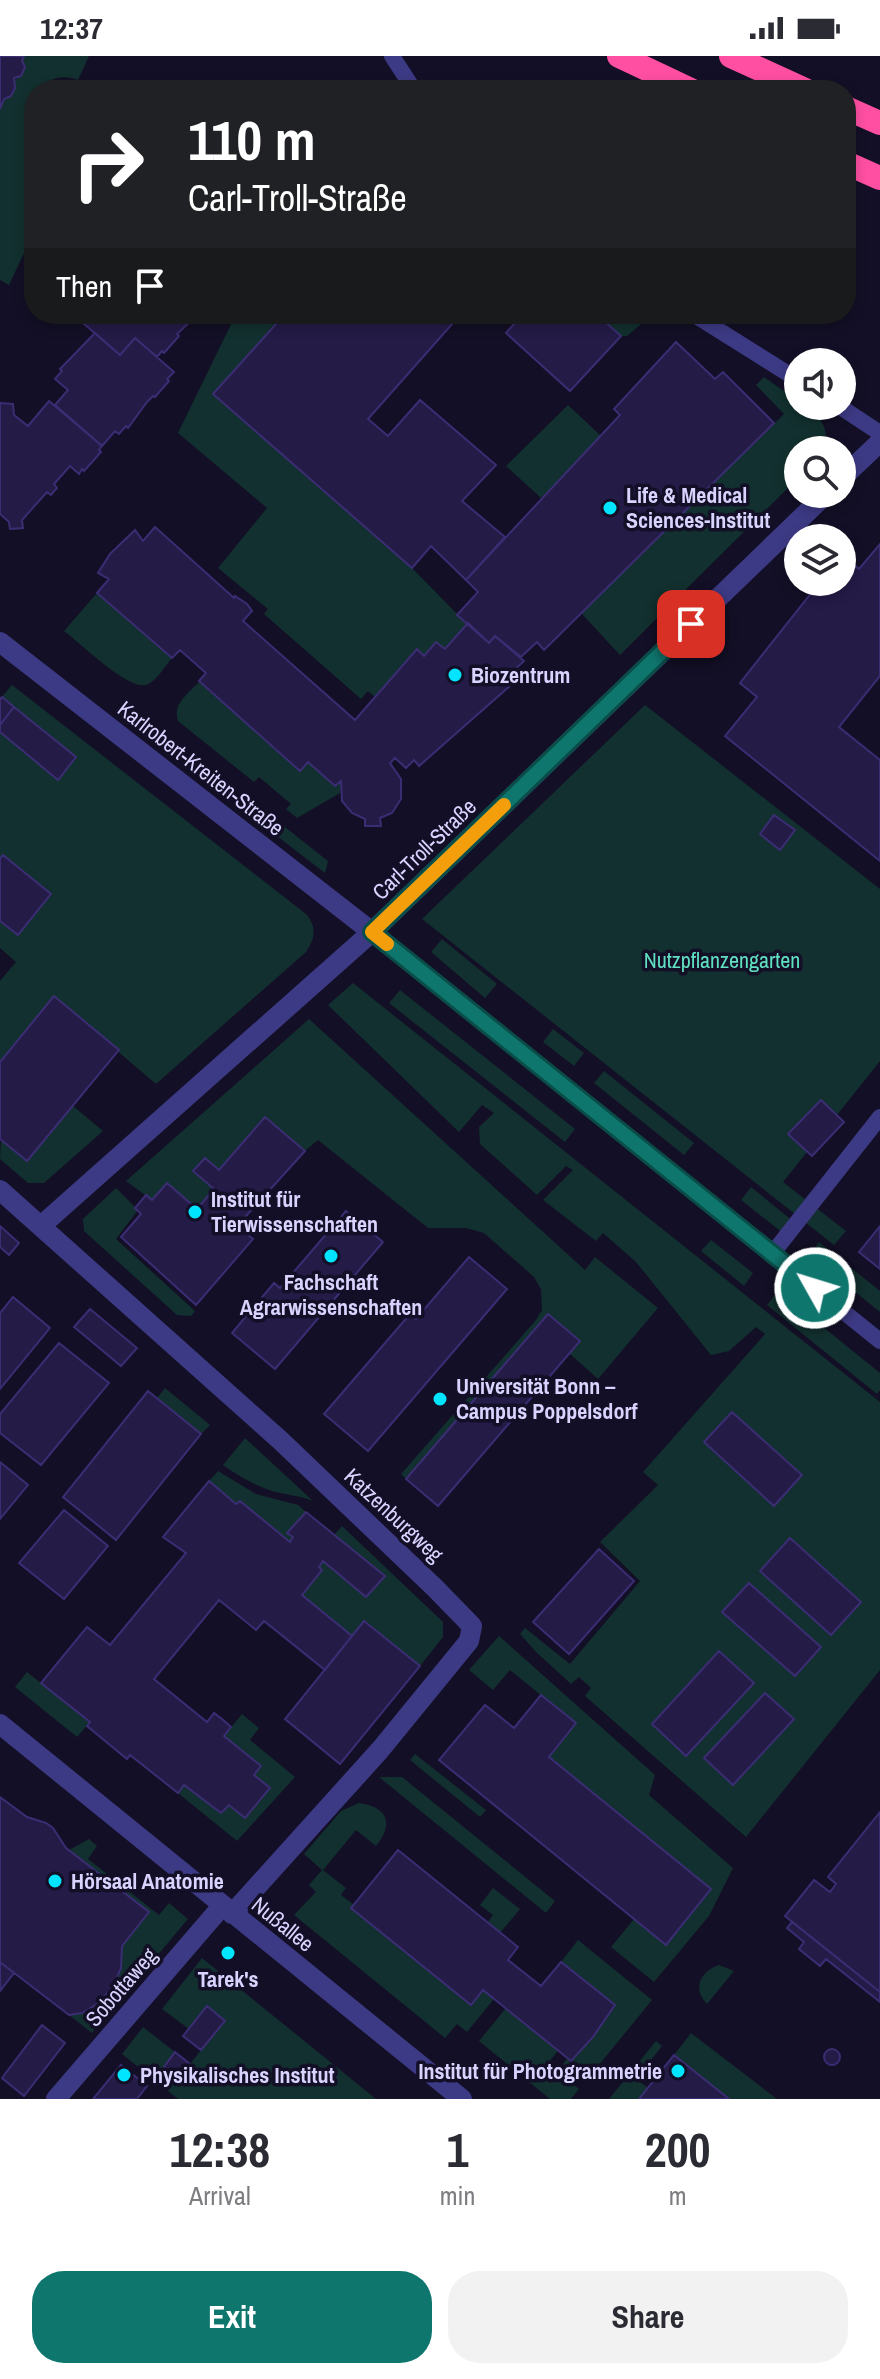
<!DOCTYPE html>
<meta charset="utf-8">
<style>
:root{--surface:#fff;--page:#f2f2f3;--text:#2b2b33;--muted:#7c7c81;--accent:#0f766e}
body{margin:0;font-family:"Archivo Narrow",sans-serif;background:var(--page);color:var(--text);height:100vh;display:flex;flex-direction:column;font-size:30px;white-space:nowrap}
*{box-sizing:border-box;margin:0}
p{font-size:26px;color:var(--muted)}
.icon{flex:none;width:44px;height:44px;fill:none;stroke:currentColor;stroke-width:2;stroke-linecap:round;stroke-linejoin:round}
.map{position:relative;height:2043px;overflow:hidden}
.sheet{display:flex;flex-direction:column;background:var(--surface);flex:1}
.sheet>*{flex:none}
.hud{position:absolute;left:24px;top:24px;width:832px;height:244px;border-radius:32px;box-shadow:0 4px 12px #0003;background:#202124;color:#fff;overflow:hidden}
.tools{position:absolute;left:784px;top:292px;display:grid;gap:16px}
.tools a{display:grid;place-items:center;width:72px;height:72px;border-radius:50%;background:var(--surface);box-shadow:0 4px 12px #0003;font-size:40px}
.pin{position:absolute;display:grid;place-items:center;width:68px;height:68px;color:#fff;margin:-34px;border-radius:16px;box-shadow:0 4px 12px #0006}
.me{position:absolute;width:88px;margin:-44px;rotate:309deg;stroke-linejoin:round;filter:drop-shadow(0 0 6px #0008)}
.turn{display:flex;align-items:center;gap:28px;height:168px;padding:0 32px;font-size:36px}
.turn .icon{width:104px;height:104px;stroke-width:2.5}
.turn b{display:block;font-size:56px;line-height:68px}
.then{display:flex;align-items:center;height:76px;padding:0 32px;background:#0003;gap:16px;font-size:30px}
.eta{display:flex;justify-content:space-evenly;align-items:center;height:136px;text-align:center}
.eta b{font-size:48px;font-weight:700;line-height:56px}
.primary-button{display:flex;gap:16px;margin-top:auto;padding:16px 32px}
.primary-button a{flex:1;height:92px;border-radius:32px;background:var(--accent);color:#fff;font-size:32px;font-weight:700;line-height:92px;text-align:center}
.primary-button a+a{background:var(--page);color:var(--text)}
.status{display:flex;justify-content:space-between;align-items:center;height:56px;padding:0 40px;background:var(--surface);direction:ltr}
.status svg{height:22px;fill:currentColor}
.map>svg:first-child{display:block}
</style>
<div class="status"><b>12:37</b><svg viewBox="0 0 49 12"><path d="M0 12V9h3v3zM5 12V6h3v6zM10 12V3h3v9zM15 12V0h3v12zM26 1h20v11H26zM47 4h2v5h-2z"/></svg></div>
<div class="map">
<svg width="880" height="2043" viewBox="0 0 880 2043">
<rect width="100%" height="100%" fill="#130f26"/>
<path fill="#12302f" d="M24 0H89L78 24C63 19 51 20 41 34H34V176L9 229 0 224V53L4 43 11 40 15 32 13 25 21 20 25 12 22 5Z
M236 258H285L213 338 412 512 467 568 445 593 436 586 424 600 416 593 375 641 368 635 361 643 264 558 268 553 218 512 267 452 178 377Z
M596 258H653L627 280H621Z
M764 321 798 345V350H806C822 362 830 374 824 394H798V422L620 599 581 557 784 358 756 329Z
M568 349 601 380 541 442 506 410Z
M97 537 172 602C165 610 156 626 146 629 128 634 80 587 64 575Z
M199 626 300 715 308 706 341 725 340 737 297 762 286 753 291 748 259 721 254 726 178 665C172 648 188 638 199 626Z
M12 629 306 858C317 871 315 883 306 896L156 1028 54 941 0 1006V925L16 906 0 892V643Z
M645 649 880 833V1005L837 1059 844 1066 812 1100 807 1096 783 1126 846 1175 834 1189 422 863Z
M276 764 328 805 325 817 269 774Z
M442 883 497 928 485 942 431 896Z
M353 927 880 1346V1614L746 1781 585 1640 591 1632 579 1621 571 1628 536 1596 520 1578 525 1572 570 1608 640 1525 600 1486 658 1429 643 1416 765 1278 756 1271 729 1295 711 1299 636 1206 603 1177 596 1185 543 1144 573 1114 566 1110 537 1139 480 1088 479 1071 494 1057 482 1049 459 1076 328 949Z
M400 934 575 1073 565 1086 389 947Z
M309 963 585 1214 595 1201 658 1252 598 1323 569 1297 579 1284 548 1258 406 1423 401 1418 536 1264 542 1254 541 1233 534 1221 484 1177 466 1172H428L318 1084 305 1095 265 1061 219 1114 205 1102 194 1115 214 1133 197 1153 167 1128 152 1144 126 1125Z
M553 973 584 997 574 1010 543 986Z
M604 1015 694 1087 684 1099 594 1027Z
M73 1050 103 1075 44 1127H28L0 1103 1 1084 27 1105Z
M751 1131 794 1166 784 1178 741 1144Z
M116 1132 138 1154 116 1183 195 1255 191 1260 177 1259 84 1175 83 1163Z
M711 1184 753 1217 744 1230 701 1195Z
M819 1186 880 1235V1256L809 1199Z
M777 1236 786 1243 779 1253 803 1272 812 1262 880 1317V1334L877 1338 767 1249Z
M165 1332 210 1369 201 1378 157 1342Z
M245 1382 313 1445C299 1439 284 1439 269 1434 252 1428 237 1419 223 1409Z
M218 1415 256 1438 298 1449 306 1456 288 1476 293 1481 290 1486 240 1445 236 1448 209 1425Z
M342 1470 443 1566V1581L420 1610 365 1565 352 1580 302 1539 322 1515 319 1511 323 1505 366 1540 384 1519 334 1479Z
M499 1580 655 1719 649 1739 733 1812 709 1860 654 1926 611 1891 634 1863 666 1889 711 1833 549 1701 575 1667 510 1614 493 1634 469 1614Z
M27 1616 90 1666 77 1681 15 1631Z
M242 1658 259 1672 250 1684 295 1721 237 1785 178 1737 184 1729 221 1757 229 1749 245 1762 270 1732 254 1719 261 1710 224 1680Z
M415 1698 486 1754 480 1761 410 1704Z
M379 1721H402L555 1845 546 1857Z
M359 1747C388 1751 394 1768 376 1790L356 1774 323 1814 346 1832 341 1839 354 1849 352 1852 470 1949 483 1934 494 1943 467 1976 457 1968 445 1982 294 1859 316 1836 309 1829 322 1814 304 1798 341 1755Z
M89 1783 97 1790 88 1803 159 1859 169 1847 188 1863 92 1977 69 1959 93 1951 113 1931 121 1912 122 1890 149 1856 69 1794Z
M493 1832 520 1853 500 1877 487 1867 493 1859 480 1849Z
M578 1884 652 1944 585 2026 563 2008 567 2003 571 2005 593 1981 615 1949 561 1906Z
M202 1902 376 2043H178L122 1998 143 1971 175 1996 179 2022 224 1965 207 1951 189 1973 162 1953Z
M719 1909 734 1915 707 1948C692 1933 700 1915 719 1909Z
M506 1952 558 1995 548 2007 579 2033 571 2043H550L479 1985Z
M691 1977 777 2043H729L674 1999Z
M656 1985 662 1990 636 2023 648 2032 639 2043H609Z"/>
<path fill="#241b47" stroke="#3b2d73" stroke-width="2" d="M0 0H24L22 5 25 11 21 20 14 22 15 32 11 40 4 43 0 53Z
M88 258H198L177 278 179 280 164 297 162 295 157 301 135 282 120 299 82 266Z
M285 258H461L368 363 388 380 420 344 496 409 462 445 505 481 466 524 431 490 412 512 213 338Z
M523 258H596L621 280 570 335 506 277Z
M95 277 120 299 135 282 174 316 167 323 169 325 155 341 153 340 147 346 128 372 126 370 119 378 115 375 102 390 55 349 68 334 55 323 62 315 60 313Z
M676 286 715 323 723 316 774 367 544 594 537 586 521 601 495 580 489 587 457 559 478 536 466 524 620 359 614 353Z
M49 345 102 390 99 394 101 396 84 415 82 413 79 418 70 410 54 428 57 432 51 439 47 436 22 464 23 472 10 473 9 466 0 458V347L13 348 14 359 28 370Z
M155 471 234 542 235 540 247 548 252 555 243 565 355 664 417 593 424 600 436 586 445 593 468 567 489 587 495 580 524 605 513 615 519 622 419 710 414 704 406 712 395 702 390 707 401 723V743L392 757 380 762 381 770H365V763L352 757 342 745 341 725 335 730 308 706 300 715 199 625 206 617 180 594 172 602 97 537 109 523 98 517 110 498 135 474 143 485Z
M880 488V620L839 671 880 704V805L725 680 757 641 740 627 820 526H842V499L859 513Z
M2 641 14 651 0 669V643Z
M14 651 76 701 58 724 0 676V669Z
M774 759 795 774 780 794 760 778Z
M3 799 51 838 18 879 0 865V803Z
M54 940 119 994 27 1105 0 1083V1006Z
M821 1044 844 1066 812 1100 788 1078Z
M265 1061 305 1095 237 1170 253 1183 196 1249 121 1181 141 1158 135 1152 141 1145 146 1139 152 1144 167 1127 197 1153 214 1133 193 1115 205 1102 219 1114Z
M346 1155 383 1186 275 1313 232 1277 274 1227 280 1232Z
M0 1170 19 1187 9 1199 0 1191Z
M880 1170V1213L859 1196Z
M469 1201 507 1233 368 1395 324 1358 410 1258 416 1263Z
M13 1241 50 1272 0 1333V1257Z
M90 1253 137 1292 121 1310 74 1271Z
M548 1258 580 1285 438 1450 406 1423Z
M59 1287 109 1327 41 1409 0 1377V1358Z
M148 1335 201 1378 116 1484 63 1441Z
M732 1356 802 1419 774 1450 704 1386Z
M0 1406 28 1429 0 1463Z
M209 1425 236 1448 240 1445 290 1486 293 1481 287 1477 306 1456 385 1520 366 1541 323 1505 319 1511 322 1514 302 1539 352 1580 325 1614 264 1565 256 1574 219 1544 154 1623 207 1666 214 1657 222 1663 231 1671 224 1680 261 1710 254 1719 270 1732 245 1762 229 1749 221 1757 184 1729 178 1737 130 1699 127 1703 87 1670 90 1666 41 1627 87 1571 110 1589 186 1497 163 1481Z
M64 1454 108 1490 64 1543 19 1507Z
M790 1482 861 1546 831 1579 760 1515Z
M599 1493 634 1525 569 1598 533 1566Z
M749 1527 821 1591 795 1620 722 1556Z
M364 1565 420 1610 340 1708 285 1663Z
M719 1595 754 1627 686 1700 652 1668Z
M765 1637 794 1663 733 1729 704 1702Z
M541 1639 576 1667 549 1701 711 1833 666 1889 439 1704 485 1649 514 1672Z
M0 1741 27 1761 46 1767 53 1772 66 1792 149 1856 122 1890 121 1912 113 1931 97 1948 82 1957 69 1959 0 1906Z
M880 1756V1936L785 1860 814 1824 830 1836 836 1828 828 1821Z
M398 1794 518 1891 508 1904 541 1930 561 1906 615 1949 593 1981 571 2005 483 1934 471 1949 351 1852Z
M792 1866 880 1936V1946L826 1903 820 1910 799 1893 804 1886 787 1872Z
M0 1906 14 1917 0 1935Z
M207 1950 225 1965 201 1994 183 1980Z
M42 1969 65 1987 24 2040 2 2022Z
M824 2001a8 8 0 1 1 16 0a8 8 0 1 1-16 0Z
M175 1996 190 2008 179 2023 164 2011Z
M674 1999 729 2043H639Z
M121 2009 147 2030 137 2043H93Z"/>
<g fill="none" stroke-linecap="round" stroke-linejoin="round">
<path stroke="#3d3a85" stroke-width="16" d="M392 0 414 34
M693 258 798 324
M839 350 880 377
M372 876 880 1285
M772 1198 880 1061"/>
<path stroke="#3d3a85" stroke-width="20" d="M842 422 880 386
M0 586 372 876
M0 1134 280 1384 435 1532 472 1570 469 1585 380 1694 232 1858
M42 1169 372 876 826 438
M0 1668 462 2043
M56 2043 223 1849"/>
<path stroke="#ff4fa3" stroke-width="24" d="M619 0 691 34
M731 0 805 34
M846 52 880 67
M846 107 880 122"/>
</g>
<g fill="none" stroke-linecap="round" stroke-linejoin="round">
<defs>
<path id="route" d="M691 568 372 876 815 1232"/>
</defs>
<use href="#route" stroke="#0a4d48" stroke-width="20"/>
<use href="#route" stroke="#0f766e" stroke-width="14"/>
<path stroke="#f59e0b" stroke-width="14" d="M387 888 372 876 504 749"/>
</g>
<g fill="#00e5ff" stroke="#130f26" stroke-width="3">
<circle cx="610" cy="452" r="8"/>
<circle cx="455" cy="619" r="8"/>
<circle cx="195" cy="1156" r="8"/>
<circle cx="331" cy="1200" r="8"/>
<circle cx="440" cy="1343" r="8"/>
<circle cx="55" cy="1825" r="8"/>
<circle cx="228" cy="1897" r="8"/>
<circle cx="678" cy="2015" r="8"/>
<circle cx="124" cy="2019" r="8"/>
</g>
<g text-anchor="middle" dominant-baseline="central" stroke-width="7" stroke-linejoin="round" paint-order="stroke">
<g font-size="22" font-weight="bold" fill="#d9d4ff" stroke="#130f26" text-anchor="start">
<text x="626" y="439">Life &amp; Medical<tspan x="626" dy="25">Sciences-Institut</tspan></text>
<text x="471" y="619">Biozentrum</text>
<text x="211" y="1143">Institut für<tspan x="211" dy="25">Tierwissenschaften</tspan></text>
<text x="331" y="1226" text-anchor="middle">Fachschaft<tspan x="331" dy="25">Agrarwissenschaften</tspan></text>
<text x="456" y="1330">Universität Bonn –<tspan x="456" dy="25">Campus Poppelsdorf</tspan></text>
<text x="71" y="1825">Hörsaal Anatomie</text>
<text x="228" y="1923" text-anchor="middle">Tarek's</text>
<text x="662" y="2015" text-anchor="end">Institut für Photogrammetrie</text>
<text x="140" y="2019">Physikalisches Institut</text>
</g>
<g font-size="22" fill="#d9d4ff" stroke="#130f26">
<text transform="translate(201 712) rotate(38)">Karlrobert-Kreiten-Straße</text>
<text transform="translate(424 793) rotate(-44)">Carl-Troll-Straße</text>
<text transform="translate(394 1459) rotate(43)">Katzenburgweg</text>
<text transform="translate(283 1868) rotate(39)">Nußallee</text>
<text transform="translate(121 1931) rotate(-49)">Sobottaweg</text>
</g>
<g font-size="22" fill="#5fe0c0" stroke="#130f26">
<text x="722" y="904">Nutzpflanzengarten</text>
</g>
</g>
</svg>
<div class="tools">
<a><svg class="icon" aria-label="sound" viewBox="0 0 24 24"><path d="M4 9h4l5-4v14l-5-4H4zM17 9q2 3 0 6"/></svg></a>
<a><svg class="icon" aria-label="search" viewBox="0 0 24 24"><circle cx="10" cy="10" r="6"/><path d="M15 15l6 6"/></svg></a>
<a><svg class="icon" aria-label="layers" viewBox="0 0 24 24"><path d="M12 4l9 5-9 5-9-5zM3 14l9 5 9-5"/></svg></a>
</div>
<div class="pin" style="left:691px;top:568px;background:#d93025"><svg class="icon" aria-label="arrive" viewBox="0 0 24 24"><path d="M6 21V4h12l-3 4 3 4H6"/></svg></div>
<svg class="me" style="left:815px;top:1232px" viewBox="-20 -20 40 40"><circle r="17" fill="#0f766e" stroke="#fff" stroke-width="3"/><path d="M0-11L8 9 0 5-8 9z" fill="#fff"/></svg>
<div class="hud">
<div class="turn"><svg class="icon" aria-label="right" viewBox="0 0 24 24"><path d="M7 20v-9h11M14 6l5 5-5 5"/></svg><div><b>110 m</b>Carl-Troll-Straße</div></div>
<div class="then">Then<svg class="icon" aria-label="arrive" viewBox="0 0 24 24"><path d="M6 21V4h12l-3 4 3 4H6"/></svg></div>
</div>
</div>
<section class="sheet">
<div class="eta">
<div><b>12:38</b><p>Arrival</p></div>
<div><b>1</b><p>min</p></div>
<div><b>200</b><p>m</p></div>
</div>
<div class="primary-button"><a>Exit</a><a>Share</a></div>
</section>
